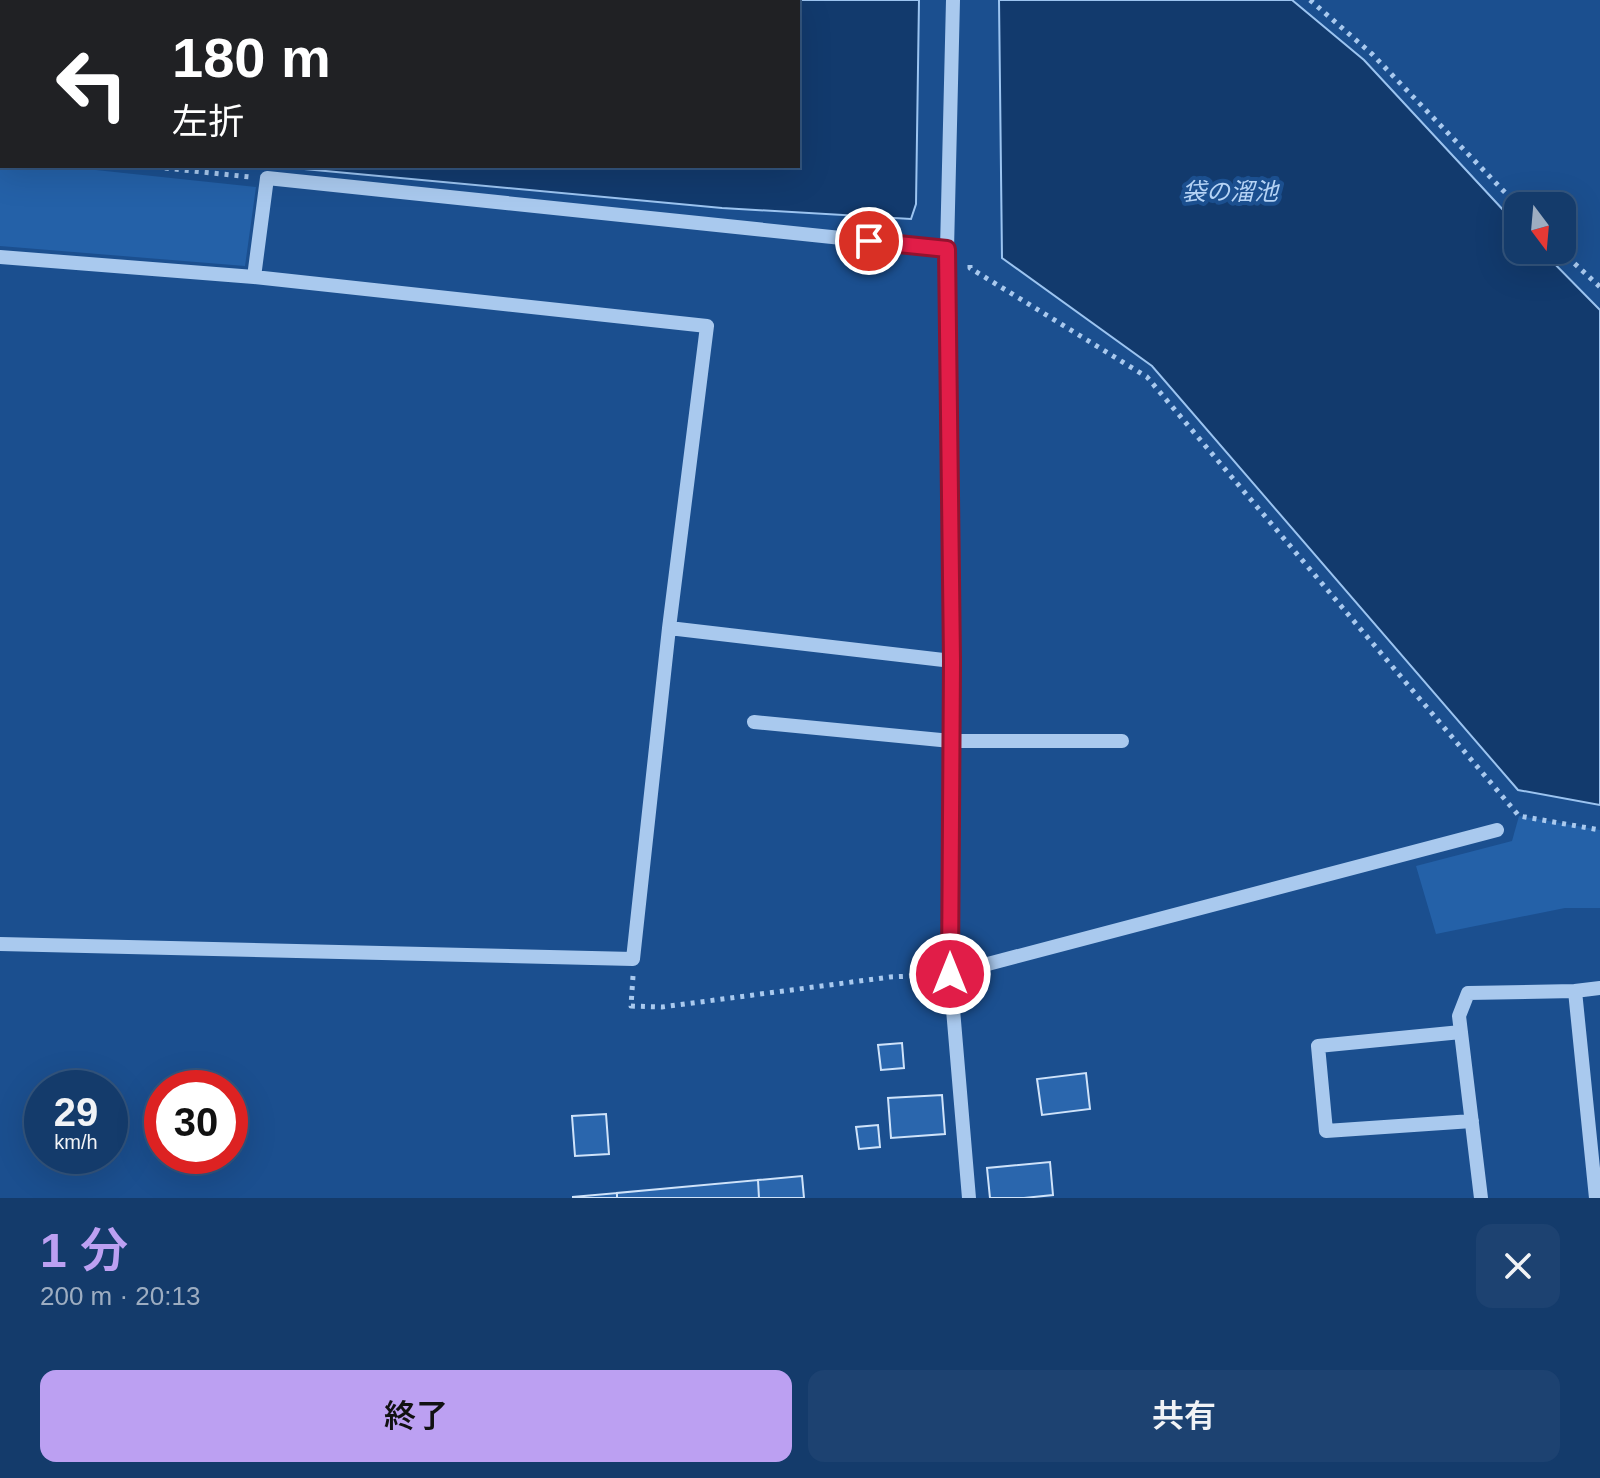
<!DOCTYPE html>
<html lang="ja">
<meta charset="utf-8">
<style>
:root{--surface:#143b6b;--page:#1d4271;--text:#f1f3f6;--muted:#9dadc1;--line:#33557e;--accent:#bca0f2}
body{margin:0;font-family:Arial,"Noto Sans JP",sans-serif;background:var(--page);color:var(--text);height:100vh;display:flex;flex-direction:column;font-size:30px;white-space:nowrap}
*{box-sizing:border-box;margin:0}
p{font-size:26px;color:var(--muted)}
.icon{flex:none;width:44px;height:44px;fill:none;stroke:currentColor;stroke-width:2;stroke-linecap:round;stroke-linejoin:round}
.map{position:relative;height:1198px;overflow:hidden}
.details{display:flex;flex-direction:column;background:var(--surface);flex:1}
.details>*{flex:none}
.guide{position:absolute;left:0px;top:0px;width:800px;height:168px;box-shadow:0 8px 32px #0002,0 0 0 2px var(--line);background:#202124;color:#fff;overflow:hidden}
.needle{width:52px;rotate:164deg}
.controls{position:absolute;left:1504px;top:192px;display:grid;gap:16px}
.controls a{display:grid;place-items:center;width:72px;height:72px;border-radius:16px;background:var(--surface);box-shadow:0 8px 32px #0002,0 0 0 2px var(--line);font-size:40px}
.speed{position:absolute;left:24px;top:1070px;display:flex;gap:16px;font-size:40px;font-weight:700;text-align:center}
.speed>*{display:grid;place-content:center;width:104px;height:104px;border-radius:50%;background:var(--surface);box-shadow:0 8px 32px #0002,0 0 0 2px var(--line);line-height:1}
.speed small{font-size:20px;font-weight:400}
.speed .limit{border:12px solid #d22;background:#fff;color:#111}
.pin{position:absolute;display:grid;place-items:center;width:68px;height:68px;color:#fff;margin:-34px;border:4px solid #fff;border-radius:50%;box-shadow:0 2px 8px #0007}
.me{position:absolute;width:88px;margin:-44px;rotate:0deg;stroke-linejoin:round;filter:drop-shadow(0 0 6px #0008)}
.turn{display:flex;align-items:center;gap:28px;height:168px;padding:0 40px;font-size:36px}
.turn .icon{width:104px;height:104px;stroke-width:2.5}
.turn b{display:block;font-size:56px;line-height:68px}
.round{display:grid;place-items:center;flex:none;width:84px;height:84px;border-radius:16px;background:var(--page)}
.overview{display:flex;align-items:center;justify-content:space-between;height:136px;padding:0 40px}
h1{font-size:48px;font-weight:600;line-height:60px;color:var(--accent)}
.button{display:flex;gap:16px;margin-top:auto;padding:16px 40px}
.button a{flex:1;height:92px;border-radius:16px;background:var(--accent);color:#111;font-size:32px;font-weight:600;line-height:92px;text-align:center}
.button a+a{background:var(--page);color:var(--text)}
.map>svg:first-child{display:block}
</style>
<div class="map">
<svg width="1600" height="1198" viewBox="0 0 1600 1198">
<rect width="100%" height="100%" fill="#1b4f8f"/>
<path fill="#2461a8" d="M0 160H2V166H58L256 187 245 266 0 246Z
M1519 816 1600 830V908H1565L1436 934 1416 866 1512 841Z"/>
<path fill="#123a6d" stroke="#9cc4f0" stroke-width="2" d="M0 0H919L916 204 911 219 722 208 272 166H798V2H2V137L0 136Z
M999 0H1292L1364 60 1518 226V250H1541L1600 310V805L1518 790 1152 366 1002 258Z"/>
<path fill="#2a66ad" stroke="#cfe3fa" stroke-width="2" d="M902 1043 904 1068 881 1070 878 1045Z
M1086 1073 1090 1109 1042 1115 1037 1079Z
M942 1095 945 1134 891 1138 888 1098Z
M606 1114 609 1154 575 1156 572 1116Z
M878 1125 880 1147 859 1149 856 1127Z
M1050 1162 1053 1195 1024 1198H990L987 1168Z
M802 1176 804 1198H759L758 1180Z
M758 1180 759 1198H617V1193Z
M617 1193V1198H573V1197Z"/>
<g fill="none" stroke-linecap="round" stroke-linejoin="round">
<path stroke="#a9c9ee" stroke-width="5" stroke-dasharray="4 6" stroke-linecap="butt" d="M1310 0 1372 54 1518 206
M0 151 2 152
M145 166 250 177
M1560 250 1600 287
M970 265V268L1147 377 1519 816 1600 830
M633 976 631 1006 662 1007 890 977 933 975"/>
<path stroke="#a9c9ee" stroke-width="14" d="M953 0 947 249 952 661 950 974 969 1198
M0 257 254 277 707 326 669 628 633 959 0 944
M254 277 267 178 947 249
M669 628 952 661
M754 722 951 741H1122
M950 974 1497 830
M1575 991 1600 988
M1461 1032 1318 1046 1326 1131 1472 1121
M1481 1198 1459 1016 1468 993 1575 991 1596 1198"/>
</g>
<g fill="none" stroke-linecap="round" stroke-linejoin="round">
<defs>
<path id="route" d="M869 241 947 249 952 661 950 974"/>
</defs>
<use href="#route" stroke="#92132f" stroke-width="20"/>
<use href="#route" stroke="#e11d48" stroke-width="14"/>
</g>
<g text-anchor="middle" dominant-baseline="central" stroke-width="8" stroke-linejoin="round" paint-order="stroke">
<g font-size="24" font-style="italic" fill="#b5d3f5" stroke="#1b4f8f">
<text x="1230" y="191">袋の溜池</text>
</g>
</g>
</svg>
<div class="controls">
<a><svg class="needle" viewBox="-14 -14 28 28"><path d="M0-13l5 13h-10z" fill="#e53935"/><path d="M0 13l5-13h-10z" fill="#9dadc1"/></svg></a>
</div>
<div class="speed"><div>29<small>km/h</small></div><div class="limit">30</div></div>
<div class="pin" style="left:869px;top:241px;background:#d93025"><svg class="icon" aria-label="arrive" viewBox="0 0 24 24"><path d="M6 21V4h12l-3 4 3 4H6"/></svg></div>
<svg class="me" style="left:950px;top:974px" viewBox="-20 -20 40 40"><circle r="17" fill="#e11d48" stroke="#fff" stroke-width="3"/><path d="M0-11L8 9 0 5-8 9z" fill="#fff"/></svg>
<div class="guide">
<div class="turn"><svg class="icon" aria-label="left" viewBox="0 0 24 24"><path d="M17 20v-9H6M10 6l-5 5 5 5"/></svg><div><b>180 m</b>左折</div></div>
</div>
</div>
<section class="details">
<div class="overview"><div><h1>1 分</h1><p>200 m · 20:13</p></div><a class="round"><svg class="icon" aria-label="close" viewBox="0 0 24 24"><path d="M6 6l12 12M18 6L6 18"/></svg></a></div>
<div class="button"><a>終了</a><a>共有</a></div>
</section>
